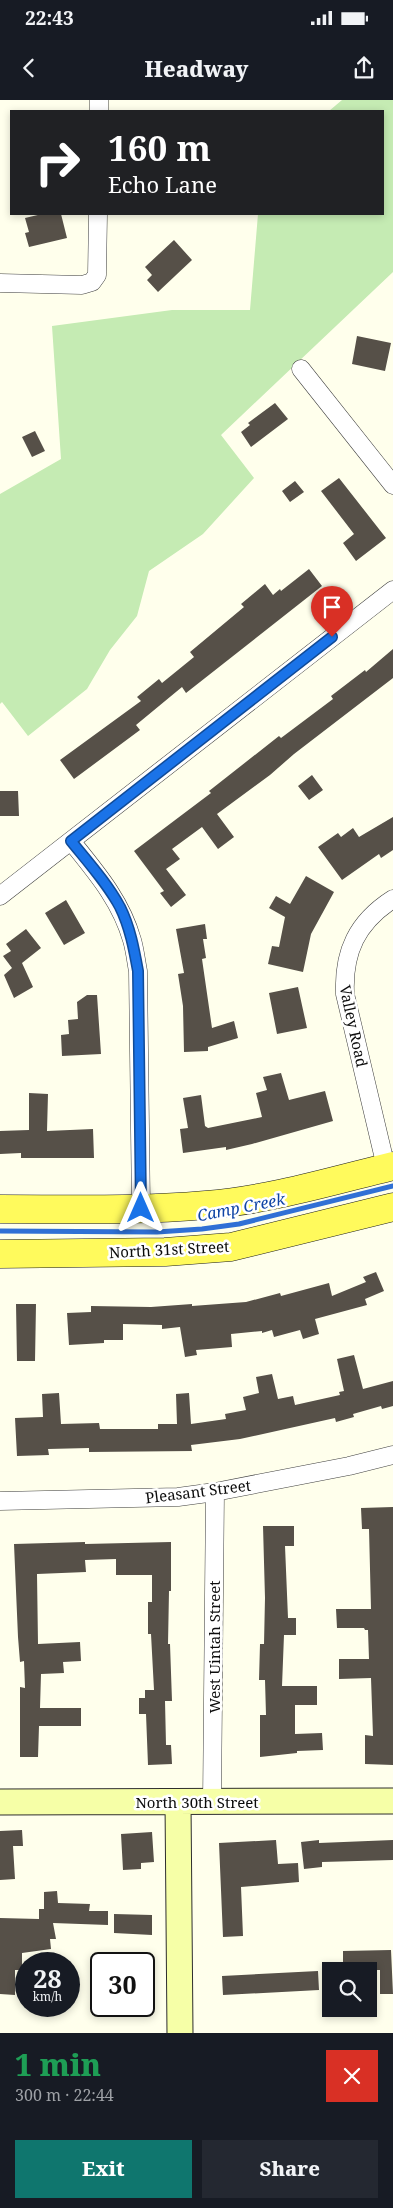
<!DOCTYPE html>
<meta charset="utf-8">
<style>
:root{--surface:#171b24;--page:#242831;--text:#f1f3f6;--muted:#9ea1a6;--accent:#0f766e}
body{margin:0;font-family:"Noto Serif",serif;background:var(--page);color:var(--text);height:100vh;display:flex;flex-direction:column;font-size:19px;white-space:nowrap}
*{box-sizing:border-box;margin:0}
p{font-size:16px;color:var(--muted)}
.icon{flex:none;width:28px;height:28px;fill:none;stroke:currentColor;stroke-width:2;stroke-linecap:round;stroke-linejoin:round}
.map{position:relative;height:1933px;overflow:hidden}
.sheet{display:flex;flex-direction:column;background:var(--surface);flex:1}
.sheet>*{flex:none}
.top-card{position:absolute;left:10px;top:10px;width:374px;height:105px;border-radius:0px;box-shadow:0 2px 8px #0003;background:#202124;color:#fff;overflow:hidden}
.fabs{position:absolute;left:322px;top:1862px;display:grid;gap:10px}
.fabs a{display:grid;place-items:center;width:55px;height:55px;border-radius:0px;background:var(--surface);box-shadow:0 2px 8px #0003;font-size:25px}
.speed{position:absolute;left:15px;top:1852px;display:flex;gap:10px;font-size:25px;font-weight:700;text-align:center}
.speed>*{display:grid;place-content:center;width:65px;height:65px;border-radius:50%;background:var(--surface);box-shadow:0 2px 8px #0003;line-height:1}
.speed small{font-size:12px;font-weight:400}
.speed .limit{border:2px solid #111;border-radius:8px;background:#fff;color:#111}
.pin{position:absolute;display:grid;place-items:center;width:42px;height:42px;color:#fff;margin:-51px -21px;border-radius:50% 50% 50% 0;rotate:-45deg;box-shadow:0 0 5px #0007}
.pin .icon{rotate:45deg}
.me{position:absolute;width:55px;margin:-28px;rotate:0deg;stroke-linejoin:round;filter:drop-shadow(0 0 4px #0008)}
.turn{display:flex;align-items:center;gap:18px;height:105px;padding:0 15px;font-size:22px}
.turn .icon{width:65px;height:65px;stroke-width:2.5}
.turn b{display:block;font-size:35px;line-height:42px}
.round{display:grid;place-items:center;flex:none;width:52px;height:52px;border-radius:0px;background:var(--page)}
.head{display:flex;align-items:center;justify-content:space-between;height:85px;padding:0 15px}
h1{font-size:30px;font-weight:800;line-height:38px;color:#1e9e55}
.action{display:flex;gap:10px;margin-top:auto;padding:10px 15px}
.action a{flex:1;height:58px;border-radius:0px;background:var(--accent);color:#fff;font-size:20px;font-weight:800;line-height:58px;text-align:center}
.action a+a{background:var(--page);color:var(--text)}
.status{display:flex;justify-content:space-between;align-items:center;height:35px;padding:0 25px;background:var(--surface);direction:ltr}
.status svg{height:14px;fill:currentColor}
header{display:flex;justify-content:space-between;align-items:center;height:65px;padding:0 15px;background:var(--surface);font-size:22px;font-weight:800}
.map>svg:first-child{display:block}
</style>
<div class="status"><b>22:43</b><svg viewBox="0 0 49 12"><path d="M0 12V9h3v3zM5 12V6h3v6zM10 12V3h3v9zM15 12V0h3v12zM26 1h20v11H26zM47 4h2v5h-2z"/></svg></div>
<header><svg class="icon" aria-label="back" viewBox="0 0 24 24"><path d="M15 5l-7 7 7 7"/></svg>Headway<svg class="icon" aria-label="share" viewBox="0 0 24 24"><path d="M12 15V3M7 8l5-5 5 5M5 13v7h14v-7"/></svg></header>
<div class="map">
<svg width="393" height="1933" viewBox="0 0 393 1933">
<rect width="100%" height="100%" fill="#ffffec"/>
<path fill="#c5ebb3" d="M342 0H393V172L221 335 254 378 203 434 149 471 137 516 110 550 87 589 28 636 2 602 0 604V394L61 359 52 226 172 210H250L258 114H382V11H329Z"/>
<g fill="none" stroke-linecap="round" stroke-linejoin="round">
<path stroke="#3070d5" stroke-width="5" d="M0 1131 157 1132 202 1129 239 1124 393 1086"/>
</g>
<path fill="#565048" d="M42 114H61L67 138 29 147 25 133 29 132 25 118Z
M174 140 192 160 158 192 147 180 152 175 145 167Z
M357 236 391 243 385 271 352 264Z
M275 303 288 319 251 347 241 332 250 325 248 323Z
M35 331 45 351 32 357 22 337Z
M339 378 386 438 356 461 343 443 354 434 321 391Z
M295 381 304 392 290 402 282 391Z
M309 469 322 486 186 593 182 587 136 625 140 630 74 679 60 660 141 601 137 597 159 579 162 583 194 557 190 552 244 507 241 504 265 484 273 495 280 489 281 491Z
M393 549V578L294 654 270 675 217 714 234 737 218 749 202 727 172 749 180 759 166 769 186 795 171 807 160 793 164 791 134 751 211 693 209 691 279 636 281 638 333 599 331 596 365 570 366 572Z
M312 675 323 690 309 700 298 686Z
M0 691H18L19 716H0Z
M393 717V750L381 758 379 754 342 780 318 747 338 733 341 737 353 728 359 737Z
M306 776 334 792 311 834 303 872 268 864 272 846 279 847 285 817 269 808 276 796 290 804Z
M66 800 85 833 64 845 45 813Z
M205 824 207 839H203L206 858 202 859 212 928 234 921 238 938 208 947V951L184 952 183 906 178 874 184 873 176 829Z
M26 829 41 848 22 863 33 887 14 898 4 875 12 868 3 856 11 851 6 844Z
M298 887 307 928 277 934 269 893Z
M87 895H97L101 954 62 956 61 935 69 934 68 920 78 919 77 902Z
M281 973 289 1000 325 991 333 1021 252 1044 226 1050V1047L183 1053 180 1029 188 1028 183 998 201 995 205 1026 208 1028 262 1017 256 993 267 990 263 977Z
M29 993 48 994 47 1031 93 1029 94 1058H21V1053L0 1054V1031L29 1030Z
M376 1172 384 1191 365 1199 367 1205 315 1219 319 1234 303 1239 300 1230 274 1237 272 1230 262 1233V1231L231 1234 232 1247 196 1250 197 1255 185 1257 180 1227 162 1229V1225L123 1224V1240H104V1243L69 1245 67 1213 91 1212V1206L151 1207 192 1204V1206L246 1202 280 1193 281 1196 329 1183 332 1196 366 1182 363 1177Z
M16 1204H36L35 1261H17Z
M354 1255 363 1289 393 1281V1306L382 1309 381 1306 353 1314 354 1317 336 1322 335 1318 240 1339 191 1345 192 1351 89 1352V1348L48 1349 49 1355 17 1356 15 1318 43 1317 42 1294 59 1293 61 1324 99 1323 100 1329H158V1324H177L176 1294 189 1293 191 1324 226 1319 225 1314 246 1310 243 1297 259 1293 256 1277 272 1274 278 1299 293 1296 295 1305 340 1295 339 1292 344 1291 337 1259Z
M393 1407V1665L365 1664V1635L373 1636 371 1578 339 1579V1559H369L368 1530H365L364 1528H337L336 1509H371L369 1429H362L361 1408Z
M263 1426H294V1446H285L288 1518H296V1535H284L282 1586H317V1605H295V1634L322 1633 323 1650 297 1651V1653L260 1657V1615H266L265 1580H259L260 1544H264L265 1498Z
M85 1442V1444L171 1442V1491H169L168 1544H170L172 1601H165L166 1645H171L172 1664 148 1665 146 1614H139V1598H145V1590H154L151 1534H148V1502H152V1475H116V1459L85 1460 86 1472 37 1474 38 1544 80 1542 81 1561 63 1562 64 1573 41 1574 40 1608H81V1626H39L38 1657H20V1587L25 1588 24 1561 20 1562 18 1537 14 1444Z
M22 1730 23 1746H13L15 1779 0 1780V1731Z
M152 1732 154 1762 141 1763V1769L123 1770 121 1734Z
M276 1740 278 1764 298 1763 299 1782 241 1787 243 1836 223 1837 219 1743Z
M319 1740V1743L393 1740V1760L322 1762V1767L304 1769 301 1742Z
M57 1791 58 1803 90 1804 89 1811H108V1825L53 1823 56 1839H50L51 1849 22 1853V1870H15V1895L0 1894V1818L39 1819V1809H44V1792Z
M114 1814 152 1815V1835L114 1833Z
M391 1850 393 1894H380V1870H343V1851Z
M318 1871 319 1890 223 1895 222 1876Z"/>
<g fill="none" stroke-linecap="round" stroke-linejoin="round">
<defs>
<path id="minor" d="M99 11V0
M0 183 82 185 92 182 97 175 98 114
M301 269 393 385
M71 741C96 772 121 801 132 840 135 850 136 861 138 871L141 1108
M0 796 393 490
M386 1067 345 894C343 852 357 822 393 799
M0 1401 178 1397 215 1392 349 1366 393 1355
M212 1702 215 1392"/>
<path id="secondary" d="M0 1702 393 1701
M178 1702 180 1933"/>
<path id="primary" d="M0 1109C69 1109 138 1111 206 1105 269 1100 332 1081 393 1066
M0 1154 165 1152 231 1147 393 1107"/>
</defs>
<use href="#minor" stroke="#3f3f3f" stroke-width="19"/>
<use href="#secondary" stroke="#2e2e2e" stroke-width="27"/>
<use href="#primary" stroke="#1d1d1d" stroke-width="29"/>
<use href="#minor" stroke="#fff" stroke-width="18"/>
<use href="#secondary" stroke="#f6ffa7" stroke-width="25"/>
<use href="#primary" stroke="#fffa5c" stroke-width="28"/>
</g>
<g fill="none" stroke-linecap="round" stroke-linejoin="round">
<defs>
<path id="route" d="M141 1108 138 871C134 849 130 827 120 807 107 783 88 762 71 741L332 537"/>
</defs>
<use href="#route" stroke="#114b97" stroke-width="12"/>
<use href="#route" stroke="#1a73e8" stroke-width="9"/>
</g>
<g text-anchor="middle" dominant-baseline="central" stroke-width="5" stroke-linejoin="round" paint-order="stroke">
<g font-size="15" fill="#0c0c0c" stroke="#fff">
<text transform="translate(354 926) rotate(78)">Valley Road</text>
<text transform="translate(169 1149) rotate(-3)">North 31st Street</text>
<text transform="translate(198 1391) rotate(-7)">Pleasant Street</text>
<text transform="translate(214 1547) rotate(-90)">West Uintah Street</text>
<text x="197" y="1702">North 30th Street</text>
</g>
<g font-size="16" font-style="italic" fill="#0f44a5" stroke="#fff">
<text transform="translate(241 1107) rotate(-11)">Camp Creek</text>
</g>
</g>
</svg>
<div class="fabs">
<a><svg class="icon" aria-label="search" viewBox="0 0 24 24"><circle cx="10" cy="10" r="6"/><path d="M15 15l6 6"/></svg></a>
</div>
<div class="speed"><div>28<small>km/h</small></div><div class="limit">30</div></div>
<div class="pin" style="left:332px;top:537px;background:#d93025"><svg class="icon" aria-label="arrive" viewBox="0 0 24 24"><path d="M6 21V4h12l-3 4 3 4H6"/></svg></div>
<svg class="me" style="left:141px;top:1108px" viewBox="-20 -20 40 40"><path d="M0-17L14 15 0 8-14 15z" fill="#1a73e8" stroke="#fff" stroke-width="4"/></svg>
<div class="top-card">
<div class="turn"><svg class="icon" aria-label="right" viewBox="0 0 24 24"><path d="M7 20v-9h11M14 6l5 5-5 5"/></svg><div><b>160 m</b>Echo Lane</div></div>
</div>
</div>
<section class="sheet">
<div class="head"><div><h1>1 min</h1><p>300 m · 22:44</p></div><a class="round" style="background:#d93025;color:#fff"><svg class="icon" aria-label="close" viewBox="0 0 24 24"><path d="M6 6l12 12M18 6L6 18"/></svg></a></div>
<div class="action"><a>Exit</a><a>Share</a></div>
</section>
